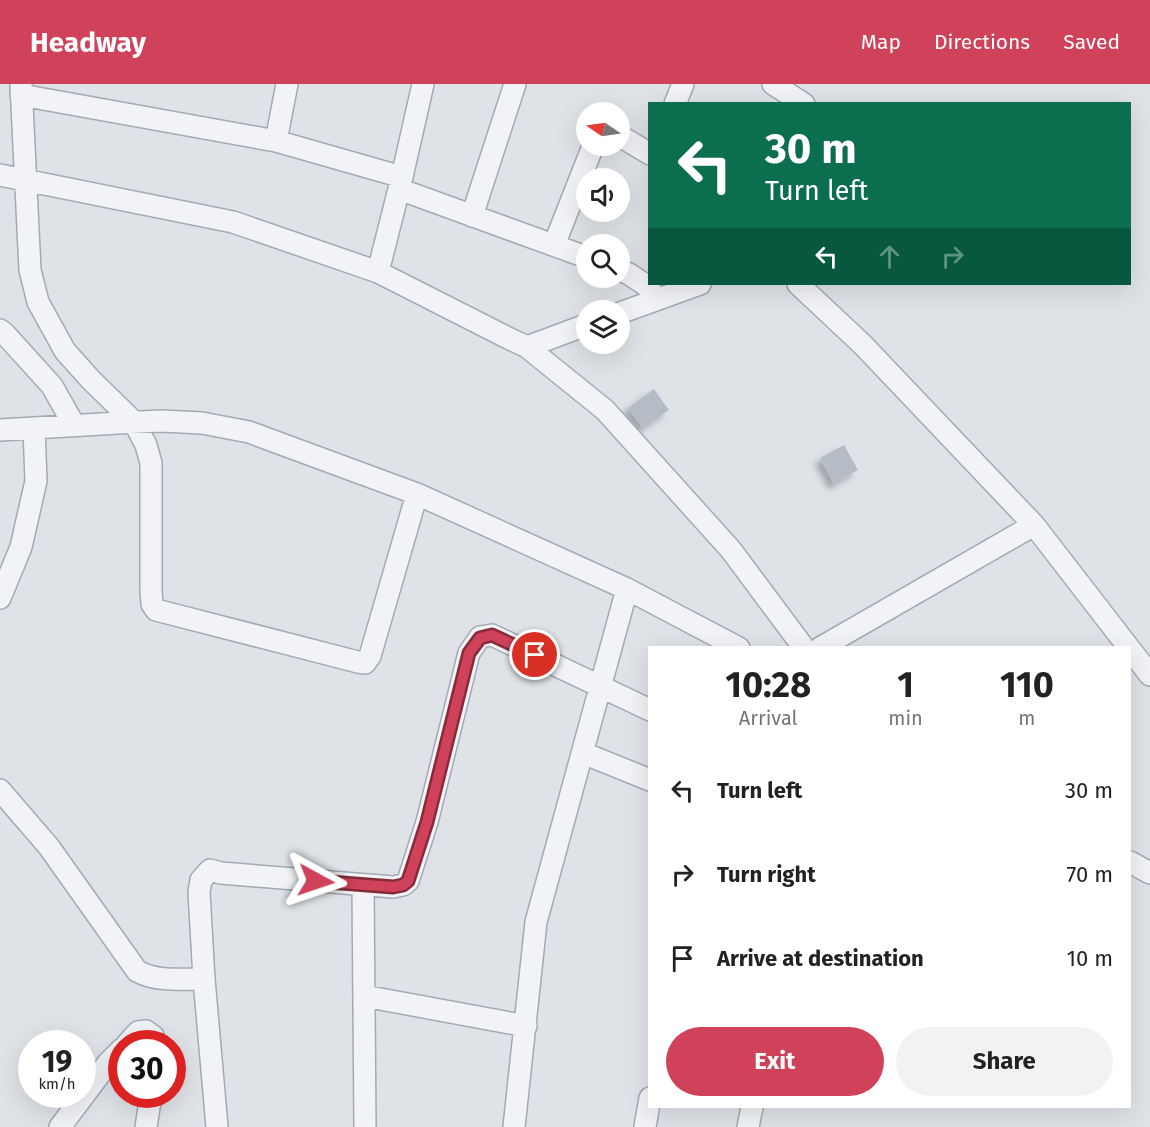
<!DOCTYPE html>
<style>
:root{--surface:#fff;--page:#f2f2f2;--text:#222;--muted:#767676;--accent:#cf4259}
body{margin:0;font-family:"Fira Sans",sans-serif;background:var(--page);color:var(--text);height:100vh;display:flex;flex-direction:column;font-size:22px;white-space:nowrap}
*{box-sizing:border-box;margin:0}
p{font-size:20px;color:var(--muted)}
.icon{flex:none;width:33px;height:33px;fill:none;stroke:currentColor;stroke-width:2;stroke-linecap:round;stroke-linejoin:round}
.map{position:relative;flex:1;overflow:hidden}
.panel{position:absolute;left:648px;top:562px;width:483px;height:462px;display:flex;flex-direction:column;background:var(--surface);border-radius:0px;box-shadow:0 6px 24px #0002}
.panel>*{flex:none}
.hud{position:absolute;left:648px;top:18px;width:483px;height:183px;border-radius:0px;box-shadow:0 6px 24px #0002;background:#0b6e4f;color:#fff;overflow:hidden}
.needle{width:39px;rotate:283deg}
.buttons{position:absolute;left:576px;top:18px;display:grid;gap:12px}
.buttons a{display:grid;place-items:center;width:54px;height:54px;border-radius:50%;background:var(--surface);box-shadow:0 6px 24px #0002;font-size:30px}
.speed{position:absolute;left:18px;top:946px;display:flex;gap:12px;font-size:30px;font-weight:700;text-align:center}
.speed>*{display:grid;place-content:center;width:78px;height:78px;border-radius:50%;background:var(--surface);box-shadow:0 6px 24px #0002;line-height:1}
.speed small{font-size:15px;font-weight:400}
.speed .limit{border:9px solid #d22;background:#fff;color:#111}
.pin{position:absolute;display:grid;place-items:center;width:51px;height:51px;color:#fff;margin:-26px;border:3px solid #fff;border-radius:50%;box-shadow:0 2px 6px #0007}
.me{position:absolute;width:66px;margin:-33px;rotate:95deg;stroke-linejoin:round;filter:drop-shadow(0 0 4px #0008)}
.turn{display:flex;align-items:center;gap:21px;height:126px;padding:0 18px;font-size:27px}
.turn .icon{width:78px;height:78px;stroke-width:2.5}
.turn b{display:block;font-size:42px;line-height:51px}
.lanes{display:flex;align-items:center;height:57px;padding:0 18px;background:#0003;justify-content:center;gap:30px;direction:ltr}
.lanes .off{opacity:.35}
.eta{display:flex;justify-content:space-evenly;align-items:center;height:102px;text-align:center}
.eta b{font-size:36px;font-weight:700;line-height:42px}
.primary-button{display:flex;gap:12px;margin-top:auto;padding:12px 18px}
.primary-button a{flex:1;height:69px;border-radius:36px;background:var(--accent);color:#fff;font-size:24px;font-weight:700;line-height:69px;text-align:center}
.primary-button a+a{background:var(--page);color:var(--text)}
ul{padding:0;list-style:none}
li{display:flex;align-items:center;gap:18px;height:84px;padding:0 18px}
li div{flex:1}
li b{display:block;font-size:22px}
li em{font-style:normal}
header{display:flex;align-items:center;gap:36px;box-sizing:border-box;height:84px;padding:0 30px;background:var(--accent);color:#fff}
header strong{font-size:28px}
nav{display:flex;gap:33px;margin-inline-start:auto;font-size:21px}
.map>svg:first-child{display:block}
</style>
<header>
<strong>Headway</strong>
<nav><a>Map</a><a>Directions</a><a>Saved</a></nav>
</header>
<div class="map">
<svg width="1150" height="1043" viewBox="0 0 1150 1043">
<defs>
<filter id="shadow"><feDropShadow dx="-5.5" dy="5.5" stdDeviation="3" flood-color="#0004"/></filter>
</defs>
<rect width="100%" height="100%" fill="#dfe3e8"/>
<path fill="#b6bcc5" filter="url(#shadow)" d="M654 305 669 326 643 344 628 324Z
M844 361 858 386 834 400 820 374Z"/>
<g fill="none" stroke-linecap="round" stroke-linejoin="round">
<defs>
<path id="street" d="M21 0 30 186 38 218 65 267 91 296 134 338 146 361 151 379V506L152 520 156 526 358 578 365 579 370 572 417 410
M773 0 804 20
M21 11 276 57 402 93
M675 20 683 0
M620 52 650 70
M276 57 287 0
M0 91 233 138 378 188 508 254 527 263 605 326 731 466 804 564
M399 105 586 173
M472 132 515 0
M554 161 593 62
M620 186 629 190 647 202 656 215
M378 188 402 93 423 0
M798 200 863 261 1034 441 1150 591
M620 229 700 200
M0 246 5 250 52 302 74 341
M527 263 586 241
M0 346 118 339 162 337 202 339 249 348 417 410 627 505 739 564
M0 514 21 463 36 397 34 344
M820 564 1034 441
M583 669 650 696
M0 706 49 763 137 887C156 898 183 895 204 895
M1130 778 1150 789
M363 801 365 1043
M364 912 526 942
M127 960 138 948 146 947 153 952 154 960
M60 1043 108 979 122 965
M146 1043 151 1011
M217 1043 204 895 199 808 201 796 210 786 221 789 393 803 403 801 408 797 427 738 469 569 480 553 492 551 650 626
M514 1043 536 838 627 505
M645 1043 650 1014
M748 1043 752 1023"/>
</defs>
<use href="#street" stroke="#a4aab2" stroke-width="24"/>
<use href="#street" stroke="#f1f3f7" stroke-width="21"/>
</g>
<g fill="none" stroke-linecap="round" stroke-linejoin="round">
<defs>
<path id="route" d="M316 797 393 803 403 801 408 797 427 738 469 569 480 554 492 551 535 571"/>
</defs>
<use href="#route" stroke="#872b3a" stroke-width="15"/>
<use href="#route" stroke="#cf4259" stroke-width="10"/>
</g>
</svg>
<div class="buttons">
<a><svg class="needle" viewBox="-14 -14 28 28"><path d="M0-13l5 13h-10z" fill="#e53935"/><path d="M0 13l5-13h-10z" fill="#767676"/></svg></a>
<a><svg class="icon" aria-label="sound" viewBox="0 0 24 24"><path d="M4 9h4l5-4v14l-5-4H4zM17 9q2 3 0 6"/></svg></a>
<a><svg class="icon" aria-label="search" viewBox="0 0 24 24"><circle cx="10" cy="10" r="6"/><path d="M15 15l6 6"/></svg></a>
<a><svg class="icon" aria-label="layers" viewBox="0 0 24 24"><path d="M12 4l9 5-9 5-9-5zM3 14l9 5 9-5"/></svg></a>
</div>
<div class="speed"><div>19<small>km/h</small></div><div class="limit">30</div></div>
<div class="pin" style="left:535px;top:571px;background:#d93025"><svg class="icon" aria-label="arrive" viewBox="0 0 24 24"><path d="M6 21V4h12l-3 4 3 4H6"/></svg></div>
<svg class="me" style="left:316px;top:797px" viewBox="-20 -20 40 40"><path d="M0-17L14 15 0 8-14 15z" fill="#cf4259" stroke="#fff" stroke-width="4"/></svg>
<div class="hud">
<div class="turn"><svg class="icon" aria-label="left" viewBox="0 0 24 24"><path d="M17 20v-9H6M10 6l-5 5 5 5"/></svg><div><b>30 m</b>Turn left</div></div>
<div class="lanes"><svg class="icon" aria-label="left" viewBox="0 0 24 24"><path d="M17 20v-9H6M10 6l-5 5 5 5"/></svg><svg class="icon off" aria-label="ahead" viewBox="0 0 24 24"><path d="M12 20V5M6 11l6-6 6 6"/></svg><svg class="icon off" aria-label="right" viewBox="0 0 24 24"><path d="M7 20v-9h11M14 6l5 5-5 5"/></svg></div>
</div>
<section class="panel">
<div class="eta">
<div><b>10:28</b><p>Arrival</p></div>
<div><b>1</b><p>min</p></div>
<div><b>110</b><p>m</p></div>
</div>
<ul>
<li><svg class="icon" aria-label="left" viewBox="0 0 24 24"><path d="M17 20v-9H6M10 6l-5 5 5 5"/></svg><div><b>Turn left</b></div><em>30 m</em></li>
<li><svg class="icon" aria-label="right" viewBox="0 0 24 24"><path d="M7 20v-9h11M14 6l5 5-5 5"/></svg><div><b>Turn right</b></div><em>70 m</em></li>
<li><svg class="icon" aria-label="arrive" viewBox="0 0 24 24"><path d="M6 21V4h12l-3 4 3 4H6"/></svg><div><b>Arrive at destination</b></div><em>10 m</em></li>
</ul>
<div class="primary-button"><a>Exit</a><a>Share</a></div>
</section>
</div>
